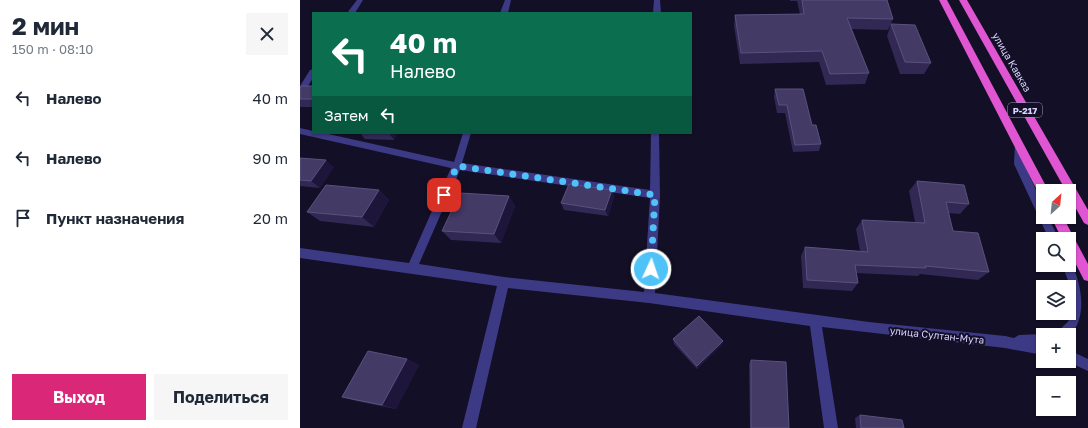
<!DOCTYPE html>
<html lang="ru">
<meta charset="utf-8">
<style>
:root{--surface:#fff;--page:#f6f6f7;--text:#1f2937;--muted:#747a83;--accent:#db2777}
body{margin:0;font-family:"Golos Text",sans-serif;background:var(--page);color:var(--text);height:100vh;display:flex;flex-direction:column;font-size:15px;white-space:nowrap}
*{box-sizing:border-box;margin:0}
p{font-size:13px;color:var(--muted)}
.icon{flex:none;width:22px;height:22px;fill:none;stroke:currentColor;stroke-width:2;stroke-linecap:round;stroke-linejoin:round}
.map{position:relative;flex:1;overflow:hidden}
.sheet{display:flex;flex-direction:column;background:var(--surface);width:300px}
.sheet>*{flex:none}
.guide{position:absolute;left:12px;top:12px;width:380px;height:122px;border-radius:0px;box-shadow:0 1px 3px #0004;background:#0b6e4f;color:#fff;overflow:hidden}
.needle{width:26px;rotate:27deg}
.buttons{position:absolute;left:736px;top:184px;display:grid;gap:8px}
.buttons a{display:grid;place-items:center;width:40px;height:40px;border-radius:0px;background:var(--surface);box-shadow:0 1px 3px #0004;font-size:20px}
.pin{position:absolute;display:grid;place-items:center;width:34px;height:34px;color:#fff;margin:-17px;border-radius:8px;box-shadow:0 2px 6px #0006}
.me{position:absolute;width:44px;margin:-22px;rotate:3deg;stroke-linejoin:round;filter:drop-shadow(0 0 3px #0008)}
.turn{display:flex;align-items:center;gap:14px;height:84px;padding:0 12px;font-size:18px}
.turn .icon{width:52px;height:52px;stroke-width:2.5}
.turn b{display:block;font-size:28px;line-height:34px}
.then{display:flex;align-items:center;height:38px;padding:0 12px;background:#0003;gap:8px;font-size:15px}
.round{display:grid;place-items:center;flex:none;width:42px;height:42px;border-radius:0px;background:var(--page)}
.overview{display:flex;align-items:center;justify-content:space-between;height:68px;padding:0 12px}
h1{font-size:24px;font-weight:700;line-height:30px}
.cta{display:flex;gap:8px;margin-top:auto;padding:8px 12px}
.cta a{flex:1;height:46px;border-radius:0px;background:var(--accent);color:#fff;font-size:16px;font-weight:700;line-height:46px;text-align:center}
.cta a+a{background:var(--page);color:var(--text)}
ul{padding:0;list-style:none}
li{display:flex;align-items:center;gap:12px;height:60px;padding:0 12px}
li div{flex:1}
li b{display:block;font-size:15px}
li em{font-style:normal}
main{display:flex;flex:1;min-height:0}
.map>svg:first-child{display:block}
</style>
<main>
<section class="sheet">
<div class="overview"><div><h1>2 мин</h1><p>150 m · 08:10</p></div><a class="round"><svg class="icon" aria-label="close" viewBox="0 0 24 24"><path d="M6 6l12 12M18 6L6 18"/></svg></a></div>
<ul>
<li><svg class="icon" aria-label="left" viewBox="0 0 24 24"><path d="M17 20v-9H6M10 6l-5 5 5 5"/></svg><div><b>Налево</b></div><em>40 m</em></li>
<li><svg class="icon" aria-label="left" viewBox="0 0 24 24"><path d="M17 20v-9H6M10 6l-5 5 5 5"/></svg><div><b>Налево</b></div><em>90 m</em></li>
<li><svg class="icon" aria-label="arrive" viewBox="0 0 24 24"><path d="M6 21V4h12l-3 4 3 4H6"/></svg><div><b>Пункт назначения</b></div><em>20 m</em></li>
</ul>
<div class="cta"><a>Выход</a><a>Поделиться</a></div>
</section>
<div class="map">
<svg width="788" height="428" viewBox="0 0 788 428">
<rect width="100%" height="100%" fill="#130f26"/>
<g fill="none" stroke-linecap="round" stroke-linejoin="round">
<path fill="#3d3a85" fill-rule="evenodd" d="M57 0H63L55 13H47Z
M205 0H211L208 13H200Z
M354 0H360L361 13H353Z
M13 69V78L3 94 0 95V86L10 70Z
M0 128 13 131V133H24L154 162 163 133H171L162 163 350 190 351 133H359L360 195 355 293 569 322 705 336 709 338 711 342 709 346 705 348 522 327 538 428H524L510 326 349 303 208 288 176 428H162L197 286 0 258V248L109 263 151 168 0 134ZM160 170 350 198 344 292 204 277 119 264Z"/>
<path fill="#3d3a85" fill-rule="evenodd" d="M719 141 723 144 724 164 743 205V217H748L759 239H749L714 164 715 144Z
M769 261 771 262C782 286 788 317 769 337V335H756C759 328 767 325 770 318 778 302 768 280 762 265H769Z
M743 334 745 335H743V355L705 348 701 346 699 342 701 338 705 336 714 338 719 335Z
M769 350 788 359V371L766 361H769Z"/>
<path fill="#e055d1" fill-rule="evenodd" d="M639 0H647L747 188 748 191H743V195L739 194Z
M659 0H667L788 210V225L784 223 769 196V191H766Z
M751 217H763L788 264V281L784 280 769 251V239H762Z"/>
</g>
<path fill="#312854" d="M490 0H587L593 19 588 30 551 29 569 73 565 84 526 85 519 62 440 64 434 26 435 15 500 14 497 1H490Z
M591 24 631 63 624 74H600L587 36Z
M13 86V107H0V88Z
M475 89 512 125 521 144 519 151 493 152 485 113H477L474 97Z
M60 133H97L94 140 65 139Z
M0 158 34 167 20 188 0 186Z
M617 181 669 204 660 214 648 213 653 231 689 272 678 280 620 274 618 276 556 273 558 283 552 291 503 288 501 256 505 247 560 251 556 229 562 220 615 222 609 191Z
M79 190 89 200 74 227 20 221 7 212Z
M312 190 314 197 308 216 264 210 261 203Z
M209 196 215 206 201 243 151 240 142 231Z
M373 339 423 341 422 345 397 369 374 344Z
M107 359 119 365 96 409 56 401 42 397Z
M451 360 489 428H450L449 364Z
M560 415 604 428H556L555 418Z"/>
<path fill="#1d163a" d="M89 133H97L94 140Z
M26 160 34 167 20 188 11 181Z
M79 190 89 200 74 227 62 217Z
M312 190 314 197 308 216 305 210Z
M209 196 215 206 201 243 194 234Z
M423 341 422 345 397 369V366Z
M107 359 119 365 96 409 82 405Z"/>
<path fill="#433a66" stroke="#5a527e" d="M502 0H587L593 19 547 18 569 73 530 74 522 51 441 53 435 15 504 14Z
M591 24 615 25 631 63 605 62Z
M2 86H13V99H0V88Z
M475 89H503L512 125H516L521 144 495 145 487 105H479Z
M0 158 26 160 11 181 0 180Z
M617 181 664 185 669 204 646 202 653 231 678 233 689 272 625 266 626 268 555 265 558 283 507 280 505 247 568 252 562 220 625 223Z
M269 184 312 190 305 210 261 203Z
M26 185 79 190 62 217 7 212Z
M160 193 209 196 194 234 142 231Z
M399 316 423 341 397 366 373 339Z
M68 351 107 359 82 405 42 397Z
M451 360 486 362 489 428H451Z
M560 415 602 420 604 428H561Z"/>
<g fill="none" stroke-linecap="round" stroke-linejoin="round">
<path stroke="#4fc3f7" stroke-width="7" stroke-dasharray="0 12.6" d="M144 195 157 166 355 195 351 269"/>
</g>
<g text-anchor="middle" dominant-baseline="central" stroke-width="4" stroke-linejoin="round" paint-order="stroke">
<rect fill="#130f26" stroke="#9e99be" stroke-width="1" x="708" y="103" width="34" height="14" rx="3"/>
<g font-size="9" font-weight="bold" fill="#d9d4ff">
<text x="725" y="110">Р-217</text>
</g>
<g font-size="10" fill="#d9d4ff" stroke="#130f26">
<text transform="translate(712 62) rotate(60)">улица Кавказ</text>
<text transform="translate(637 335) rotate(6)">улица Султан-Мута</text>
</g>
</g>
</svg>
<div class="buttons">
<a><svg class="needle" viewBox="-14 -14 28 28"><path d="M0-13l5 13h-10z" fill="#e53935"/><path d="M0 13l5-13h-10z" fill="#747a83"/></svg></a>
<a><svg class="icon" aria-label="search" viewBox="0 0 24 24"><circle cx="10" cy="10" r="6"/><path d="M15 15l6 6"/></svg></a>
<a><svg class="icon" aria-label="layers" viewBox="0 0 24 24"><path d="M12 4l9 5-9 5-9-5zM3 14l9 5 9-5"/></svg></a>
<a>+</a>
<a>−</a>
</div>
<div class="pin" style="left:144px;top:195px;background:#d93025"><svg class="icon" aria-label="arrive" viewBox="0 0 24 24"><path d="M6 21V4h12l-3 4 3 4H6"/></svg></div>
<svg class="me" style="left:351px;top:269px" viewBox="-20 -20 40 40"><circle r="17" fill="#4fc3f7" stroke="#fff" stroke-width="3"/><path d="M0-11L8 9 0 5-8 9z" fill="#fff"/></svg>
<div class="guide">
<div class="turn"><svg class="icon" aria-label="left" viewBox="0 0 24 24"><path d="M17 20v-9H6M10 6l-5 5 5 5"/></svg><div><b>40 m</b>Налево</div></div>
<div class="then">Затем<svg class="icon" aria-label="left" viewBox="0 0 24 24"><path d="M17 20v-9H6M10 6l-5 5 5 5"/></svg></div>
</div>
</div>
</main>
